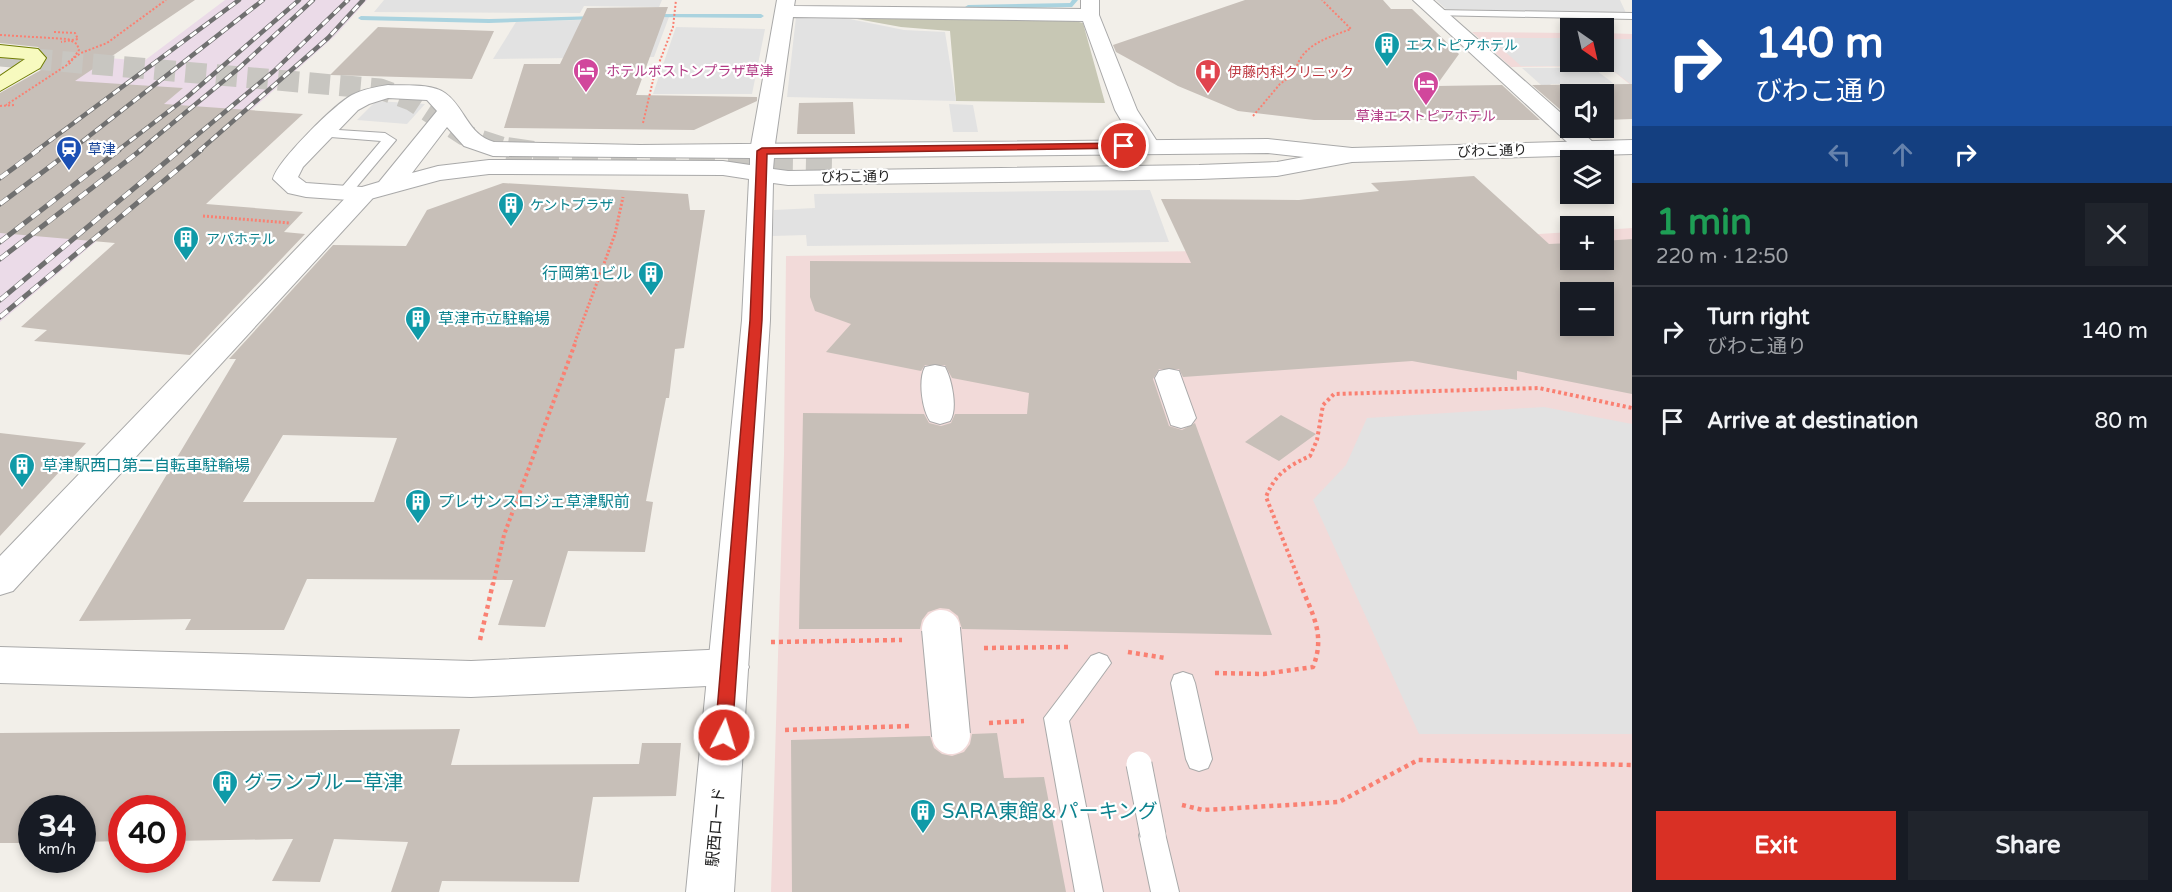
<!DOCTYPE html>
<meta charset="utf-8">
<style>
:root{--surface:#171b24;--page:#20242c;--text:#f1f3f6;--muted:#9ea1a6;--line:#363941;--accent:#d93025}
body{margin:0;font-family:"Varela Round","Noto Sans JP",sans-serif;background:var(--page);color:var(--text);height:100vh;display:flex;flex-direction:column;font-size:22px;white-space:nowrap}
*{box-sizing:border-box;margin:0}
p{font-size:20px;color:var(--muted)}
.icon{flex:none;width:33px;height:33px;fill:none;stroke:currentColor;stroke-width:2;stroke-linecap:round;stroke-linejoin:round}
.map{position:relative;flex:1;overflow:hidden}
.panel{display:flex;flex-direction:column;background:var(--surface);width:540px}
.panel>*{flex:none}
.hud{background:#1a4fa0;color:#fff;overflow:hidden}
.needle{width:39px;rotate:146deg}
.fabs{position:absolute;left:1560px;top:18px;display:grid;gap:12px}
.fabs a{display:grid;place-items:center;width:54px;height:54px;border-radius:0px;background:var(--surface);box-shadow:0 3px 9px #0003;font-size:30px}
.speed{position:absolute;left:18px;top:795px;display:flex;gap:12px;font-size:30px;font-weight:700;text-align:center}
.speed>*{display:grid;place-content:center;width:78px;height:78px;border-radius:50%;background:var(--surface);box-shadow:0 3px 9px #0003;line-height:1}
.speed small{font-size:15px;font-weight:400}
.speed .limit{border:9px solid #d22;background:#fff;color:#111}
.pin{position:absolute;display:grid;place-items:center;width:51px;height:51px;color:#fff;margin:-26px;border:3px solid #fff;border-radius:50%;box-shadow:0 2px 6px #0007}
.me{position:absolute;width:66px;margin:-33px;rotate:5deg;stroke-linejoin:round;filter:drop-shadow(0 0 4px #0008)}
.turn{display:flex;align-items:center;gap:21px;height:126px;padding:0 24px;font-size:27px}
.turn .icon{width:78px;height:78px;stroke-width:2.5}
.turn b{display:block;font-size:42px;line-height:51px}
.lanes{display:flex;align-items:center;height:57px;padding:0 24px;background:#0003;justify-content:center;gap:30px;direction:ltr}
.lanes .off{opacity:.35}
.round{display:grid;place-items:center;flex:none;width:63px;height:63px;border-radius:0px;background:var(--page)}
.summary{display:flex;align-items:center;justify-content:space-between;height:102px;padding:0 24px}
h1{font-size:36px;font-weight:700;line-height:45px;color:#1e9e55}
.primary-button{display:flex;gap:12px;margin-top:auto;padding:12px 24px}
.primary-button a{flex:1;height:69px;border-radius:0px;background:var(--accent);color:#fff;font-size:24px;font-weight:700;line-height:69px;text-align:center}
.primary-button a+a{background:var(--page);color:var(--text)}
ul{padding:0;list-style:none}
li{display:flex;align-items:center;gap:18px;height:90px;padding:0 24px;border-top:2px solid var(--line)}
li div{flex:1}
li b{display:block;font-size:22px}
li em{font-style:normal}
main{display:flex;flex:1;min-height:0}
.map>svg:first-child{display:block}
</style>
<main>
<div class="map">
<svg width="1632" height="892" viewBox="0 0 1632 892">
<rect width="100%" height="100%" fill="#f2efe9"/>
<path fill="#f2dad9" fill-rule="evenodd" d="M1472 32 1570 33V62H1604V33L1632 34V86L1607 66 1511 67Z
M1632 228V892H771L784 454 786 256 1289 250 1570 232V260H1604V230ZM1570 292H1604V326H1570Z"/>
<path fill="#ebdbe8" d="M225 0H367L335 36 214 143 0 322V112L86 56 144 61Z"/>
<path fill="#c7c7b4" d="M1060 17 1083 23 1105 103 956 101 950 31 901 27 857 19Z"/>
<path fill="#e2e2e2" d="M384 0H662L659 7 584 6 580 13 374 12Z
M1436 0H1620L1626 13 1446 9Z
M830 15 904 30 945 32 956 101 787 97 796 17Z
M669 17 654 57 493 59 516 22Z
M676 27 765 29 752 94H653Z
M1490 38H1570V62H1604V39H1632V85L1607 66H1521Z
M1522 68H1593L1613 83 1550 84 1570 102V111Z
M376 101 425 104 407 124 357 120Z
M949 104 973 105 978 132H953Z
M1150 190 1169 242 807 246 806 235 772 236 774 210 815 208 814 194Z
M1544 407 1632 424V734H1419L1313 500 1346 465 1367 418Z"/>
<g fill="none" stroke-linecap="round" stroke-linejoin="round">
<path fill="#aad3df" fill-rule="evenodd" d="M1072 0H1078L1072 7 968 9 965 7 968 5 1070 3Z
M650 14H761L764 16 761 18 648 17 647 16Z
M597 16 599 17V19L489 23 361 20 358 18 361 16 489 19Z"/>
</g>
<path fill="#c7bfb8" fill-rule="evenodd" d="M0 0H195L75 81 183 88 164 104 303 114 206 204 303 212 284 232 305 234 190 355 34 341 47 330 21 327 115 243 0 233V93L41 70 48 58 38 47 0 43Z
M1245 0H1383L1391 9H1412L1459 54 1436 86 1502 85 1540 120H1314L1238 111 1178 86 1116 52 1113 45Z
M668 7 636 95 757 97V101L694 130 504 128 524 64H560L587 8Z
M378 27 494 31 472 79 330 75Z
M1632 84V119L1604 120V94H1570V118L1532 85Z
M853 102 855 134H797L799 103Z
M1474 176 1549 244 1570 243V260H1604V241L1632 239V394L1517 371V380L1412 361 1183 377 1179 369H1159L1153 379 1169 426 1182 430 1195 423 1272 635 962 629 958 616 949 609 940 608 928 612 922 620 920 629H799L803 413 924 414 929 423 941 426 951 423 955 414H1027L1029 393 952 378 945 365H925L921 371 826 352 851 324 815 311 810 297V261L1191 263 1161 199 1299 200 1379 191 1371 183ZM1570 292H1604V326H1570Z
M503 183 688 194 690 210H705L684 348 675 349 669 398H666L646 501 653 502 645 552 568 551 545 627 498 625 513 580 307 579 284 630H185L191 619 79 621 236 359H229L333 245 406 246 427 210ZM283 435 397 438 374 502H243Z
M1281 415 1316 434 1279 461 1245 442Z
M0 433 86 443 0 536Z
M460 729 451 765 639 764 642 743H681L676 796 593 797 579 882 442 881 439 892H391L408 842 334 839 320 882 272 881 293 839 172 841V808H122V841L82 842V808H32V843H0V733Z
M997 733 1004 778 1044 777 1066 892H792L791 740 930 736 934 748 942 754 952 756 964 752 970 744 972 734Z"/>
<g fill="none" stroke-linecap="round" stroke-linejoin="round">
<path stroke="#c8c6c1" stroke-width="21" stroke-dasharray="21 10" stroke-linecap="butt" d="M0 56 380 89 411 100 464 135 514 151"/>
<path stroke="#c8c6c1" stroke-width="26" stroke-dasharray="26 13" stroke-linecap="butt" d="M507 150 554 157
M533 156 843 162"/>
<defs>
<path id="service" d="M1435 10 1632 13V19L1431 15V11Z
M323 129 385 133 396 140 349 196 344 197 337 193 381 141 318 136V130Z
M1099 653 1107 656 1111 663 1069 721 1103 892H1075L1044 718 1091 656Z
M1183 672 1192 675 1195 683 1212 759 1208 768 1199 771 1190 768 1186 759 1171 683 1174 675Z
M1153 822 1163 825 1179 892H1151L1139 835 1143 825Z"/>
<path id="pedestrian" d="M935 365 945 367C952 380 958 409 950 421L940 424 930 421C922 409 918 380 925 367Z
M1169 369 1179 371 1196 418 1191 425 1181 428 1171 425 1155 378 1159 371Z"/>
<path id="minor" d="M777 0H795L794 6 1081 9V0H1099V15L1137 110 1160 146 1156 151H1140L1136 146 1115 110 1083 21 793 17 774 151 770 156H754L750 151Z
M1413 0H1433L1570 121V128H1578L1599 148 1595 153H1579Z
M363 187 372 189 375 194 372 199 13 591 0 595V556L354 189Z
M0 647 471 661 729 649 743 655 749 667 743 679 729 685 471 697 0 683Z"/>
<path id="tertiary" d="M388 85C404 86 431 83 445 93 465 107 467 134 494 142L640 145 1268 139 1352 148 1632 140V154L1352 162 1277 176 1199 179 788 185 773 183 770 320 734 892H686L742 320 749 179 723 175 489 174 440 180 363 201 306 197 288 193 273 179C277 161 335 104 352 95 363 89 376 87 388 85ZM388 98 427 100 437 111 379 182 362 187 306 183 298 177 303 167 358 110 369 104ZM447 127 464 146 493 156 750 158V165L723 161 489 160 438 166 412 173ZM1268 153 1304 157 1277 162 1199 165 788 171 773 169 774 158Z"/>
<path id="secondary" d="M0 45 38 49 46 58 40 68 0 91V76L25 59 0 57Z"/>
</defs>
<use href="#service" stroke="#a9a9a9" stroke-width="2"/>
<use href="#pedestrian" stroke="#a9a9a9" stroke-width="2"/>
<use href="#minor" stroke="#a9a9a9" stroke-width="2"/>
<use href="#tertiary" stroke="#a9a9a9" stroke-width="2"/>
<use href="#secondary" stroke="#707d05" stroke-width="2"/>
<path stroke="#fa8072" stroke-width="2" stroke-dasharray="2 2" stroke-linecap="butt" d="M54 32 75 33 78 39 61 42
M68 62 81 53 107 43 166 0
M1253 116 1280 84 1295 73C1300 45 1327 38 1351 29L1322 0
M643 123 654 76 673 27 676 0"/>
<path stroke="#fa8072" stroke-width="3" stroke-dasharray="2 2" stroke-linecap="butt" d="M203 216 290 223
M575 342 615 234 623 197"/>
<path stroke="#fa8072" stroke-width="4" stroke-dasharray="3 3" stroke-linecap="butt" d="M493 585 504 535 576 341
M1301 585 1266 497C1275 474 1288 466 1310 456L1317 440 1323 405 1334 394 1539 388 1632 408"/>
<path stroke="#fa8072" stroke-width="4.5" stroke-dasharray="4 4" stroke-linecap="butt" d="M480 640 493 583
M771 642 902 640
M984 648 1070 647
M1128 652 1165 658
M1215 673 1264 674 1313 667C1326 634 1312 614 1300 583
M989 723 1024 721
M785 730 910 726
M1182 805 1203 810 1339 802 1418 760 1632 765"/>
<use href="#service" fill="#fff" fill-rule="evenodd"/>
<use href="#pedestrian" fill="#fff" fill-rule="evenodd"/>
<use href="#minor" fill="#fff" fill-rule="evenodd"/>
<use href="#tertiary" fill="#fff" fill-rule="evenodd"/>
<use href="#secondary" fill="#f7fabf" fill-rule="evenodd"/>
<defs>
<path id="rail-far1" d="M36 151 239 0
M70 151 263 0
M117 151 186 98 299 0
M139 151 238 69 313 0
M178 151 274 71 348 0
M199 151 328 38 363 0"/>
<path id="rail" d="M0 178 38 150
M0 204 72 150
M0 242 119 150
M0 259 141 150
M0 300 180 150
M0 317 201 150"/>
</defs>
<use href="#rail-far1" stroke="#707070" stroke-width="4.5"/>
<use href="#rail" stroke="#707070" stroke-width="5"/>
<use href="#rail-far1" stroke="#fff" stroke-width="3" stroke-dasharray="8" stroke-linecap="butt"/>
<use href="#rail" stroke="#fff" stroke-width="4" stroke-dasharray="10" stroke-linecap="butt"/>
<defs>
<path id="service-bridge" d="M1139 764 1153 835"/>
<path id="pedestrian-bridge" d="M941 629 951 735"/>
</defs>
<use href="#service-bridge" stroke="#a9a9a9" stroke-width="27" stroke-linecap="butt"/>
<use href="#pedestrian-bridge" stroke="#a9a9a9" stroke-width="40" stroke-linecap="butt"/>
<path stroke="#fa8072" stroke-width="2" stroke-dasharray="2 2" stroke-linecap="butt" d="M0 35 68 39 77 44 79 50 70 63 6 105
M0 106 14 105"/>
<use href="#service-bridge" stroke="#fff" stroke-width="25"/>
<use href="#pedestrian-bridge" stroke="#fff" stroke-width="38"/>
</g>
<path fill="#d93025" stroke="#8d1f18" stroke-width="1.5" d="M1124 143 1129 146 1128 148 767 154 762 320 732 735 730 741 724 744 717 741 715 735 750 320 757 151 762 148Z"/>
<defs>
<symbol id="building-pin" viewBox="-11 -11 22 30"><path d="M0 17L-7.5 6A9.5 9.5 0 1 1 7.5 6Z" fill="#0f9aa8" stroke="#fff"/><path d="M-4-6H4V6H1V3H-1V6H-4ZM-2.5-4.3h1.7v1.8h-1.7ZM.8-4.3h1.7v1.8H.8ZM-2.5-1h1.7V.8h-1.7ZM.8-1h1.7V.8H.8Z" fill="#fff"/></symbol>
<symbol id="hotel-pin" viewBox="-11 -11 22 30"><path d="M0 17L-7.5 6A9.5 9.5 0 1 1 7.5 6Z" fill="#d1479c" stroke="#fff"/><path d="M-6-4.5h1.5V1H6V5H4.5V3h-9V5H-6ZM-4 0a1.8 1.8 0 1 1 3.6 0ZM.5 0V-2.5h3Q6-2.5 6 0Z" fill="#fff"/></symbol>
<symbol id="hospital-pin" viewBox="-11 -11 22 30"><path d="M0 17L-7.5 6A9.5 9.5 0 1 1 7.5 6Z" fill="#e0444e" stroke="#fff"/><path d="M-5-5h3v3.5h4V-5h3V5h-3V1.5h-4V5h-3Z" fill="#fff"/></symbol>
<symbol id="station-pin" viewBox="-11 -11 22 30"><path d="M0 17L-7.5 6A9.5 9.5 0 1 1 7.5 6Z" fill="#1a4fb4" stroke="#fff"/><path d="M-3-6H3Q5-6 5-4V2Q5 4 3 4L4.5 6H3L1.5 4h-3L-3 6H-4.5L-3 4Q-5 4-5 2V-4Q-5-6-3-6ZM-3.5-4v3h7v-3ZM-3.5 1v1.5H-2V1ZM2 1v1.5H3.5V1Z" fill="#fff"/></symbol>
</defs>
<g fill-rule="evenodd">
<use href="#building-pin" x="1372" y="30" width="30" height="40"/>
<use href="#hotel-pin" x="571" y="56" width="30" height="40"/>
<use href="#hospital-pin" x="1193" y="57" width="30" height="40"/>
<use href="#hotel-pin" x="1411" y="69" width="30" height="40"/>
<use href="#station-pin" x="54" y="134" width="30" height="40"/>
<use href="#building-pin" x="496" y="190" width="30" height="40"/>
<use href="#building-pin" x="171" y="224" width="30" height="40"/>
<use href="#building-pin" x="636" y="259" width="30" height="40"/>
<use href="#building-pin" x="403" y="304" width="30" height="40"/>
<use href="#building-pin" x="7" y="451" width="30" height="40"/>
<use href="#building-pin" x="403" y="487" width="30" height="40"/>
<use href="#building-pin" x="210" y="768" width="30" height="40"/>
<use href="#building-pin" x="908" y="797" width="30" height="40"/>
</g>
<g text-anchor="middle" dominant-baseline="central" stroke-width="4.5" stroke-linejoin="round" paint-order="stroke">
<g font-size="14" fill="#0d838f" stroke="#fff" text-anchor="start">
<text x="1406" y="45">エストピアホテル</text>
<text x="530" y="205">ケントプラザ</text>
<text x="206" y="239">アパホテル</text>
</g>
<g font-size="14" fill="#b23c85" stroke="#fff" text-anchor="start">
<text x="606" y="71">ホテルボストンプラザ草津</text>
<text x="1426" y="116" text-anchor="middle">草津エストピアホテル</text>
</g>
<g font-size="14" fill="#be3a42" stroke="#fff" text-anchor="start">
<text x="1228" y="72">伊藤内科クリニック</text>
</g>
<g font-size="14" fill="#164399" stroke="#fff" text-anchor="start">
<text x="88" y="149">草津</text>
</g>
<g font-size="14" fill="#222" stroke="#fff">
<text transform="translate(1492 151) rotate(-2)">びわこ通り</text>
<text transform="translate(856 177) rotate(-1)">びわこ通り</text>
</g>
<g font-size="16" fill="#0d838f" stroke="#fff" text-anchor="start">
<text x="632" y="274" text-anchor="end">行岡第1ビル</text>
<text x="438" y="319">草津市立駐輪場</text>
<text x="42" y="466">草津駅西口第二自転車駐輪場</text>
<text x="438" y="502">プレサンスロジェ草津駅前</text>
</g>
<g font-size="16" fill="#222" stroke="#fff">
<text transform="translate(716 827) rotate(-85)">駅西ロード</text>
</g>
<g font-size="20" fill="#0d838f" stroke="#fff" text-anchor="start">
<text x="244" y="783">グランブルー草津</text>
<text x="942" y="812">SARA東館＆パーキング</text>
</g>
</g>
</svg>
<div class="fabs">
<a><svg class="needle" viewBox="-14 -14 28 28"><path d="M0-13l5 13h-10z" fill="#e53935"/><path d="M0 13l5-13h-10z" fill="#9ea1a6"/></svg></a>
<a><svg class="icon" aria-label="sound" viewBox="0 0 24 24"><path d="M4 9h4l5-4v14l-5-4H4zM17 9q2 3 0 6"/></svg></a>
<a><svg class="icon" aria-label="layers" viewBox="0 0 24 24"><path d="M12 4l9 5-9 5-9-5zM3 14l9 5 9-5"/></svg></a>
<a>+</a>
<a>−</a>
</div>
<div class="speed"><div>34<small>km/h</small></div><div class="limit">40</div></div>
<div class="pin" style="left:1124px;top:146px;background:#d93025"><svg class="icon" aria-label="arrive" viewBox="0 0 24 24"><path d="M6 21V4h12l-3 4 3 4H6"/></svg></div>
<svg class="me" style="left:724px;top:735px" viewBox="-20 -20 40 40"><circle r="17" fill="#d93025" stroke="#fff" stroke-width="3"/><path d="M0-11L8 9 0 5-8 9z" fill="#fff"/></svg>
</div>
<section class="panel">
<div class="hud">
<div class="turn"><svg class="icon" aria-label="right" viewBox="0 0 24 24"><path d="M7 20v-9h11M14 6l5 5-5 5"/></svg><div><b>140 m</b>びわこ通り</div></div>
<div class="lanes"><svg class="icon off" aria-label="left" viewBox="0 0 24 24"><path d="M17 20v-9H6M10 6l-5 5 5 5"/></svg><svg class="icon off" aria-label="ahead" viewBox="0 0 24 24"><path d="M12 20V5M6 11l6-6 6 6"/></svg><svg class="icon" aria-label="right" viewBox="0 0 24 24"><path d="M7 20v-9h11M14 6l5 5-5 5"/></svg></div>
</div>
<div class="summary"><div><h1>1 min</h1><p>220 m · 12:50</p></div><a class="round"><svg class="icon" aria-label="close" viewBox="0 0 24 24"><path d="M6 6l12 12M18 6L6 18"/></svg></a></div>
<ul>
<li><svg class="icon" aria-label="right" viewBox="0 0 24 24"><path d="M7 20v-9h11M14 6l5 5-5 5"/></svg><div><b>Turn right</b><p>びわこ通り</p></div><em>140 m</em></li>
<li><svg class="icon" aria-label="arrive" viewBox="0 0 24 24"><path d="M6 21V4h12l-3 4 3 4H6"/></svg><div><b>Arrive at destination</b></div><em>80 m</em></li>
</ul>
<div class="primary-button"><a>Exit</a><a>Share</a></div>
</section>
</main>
